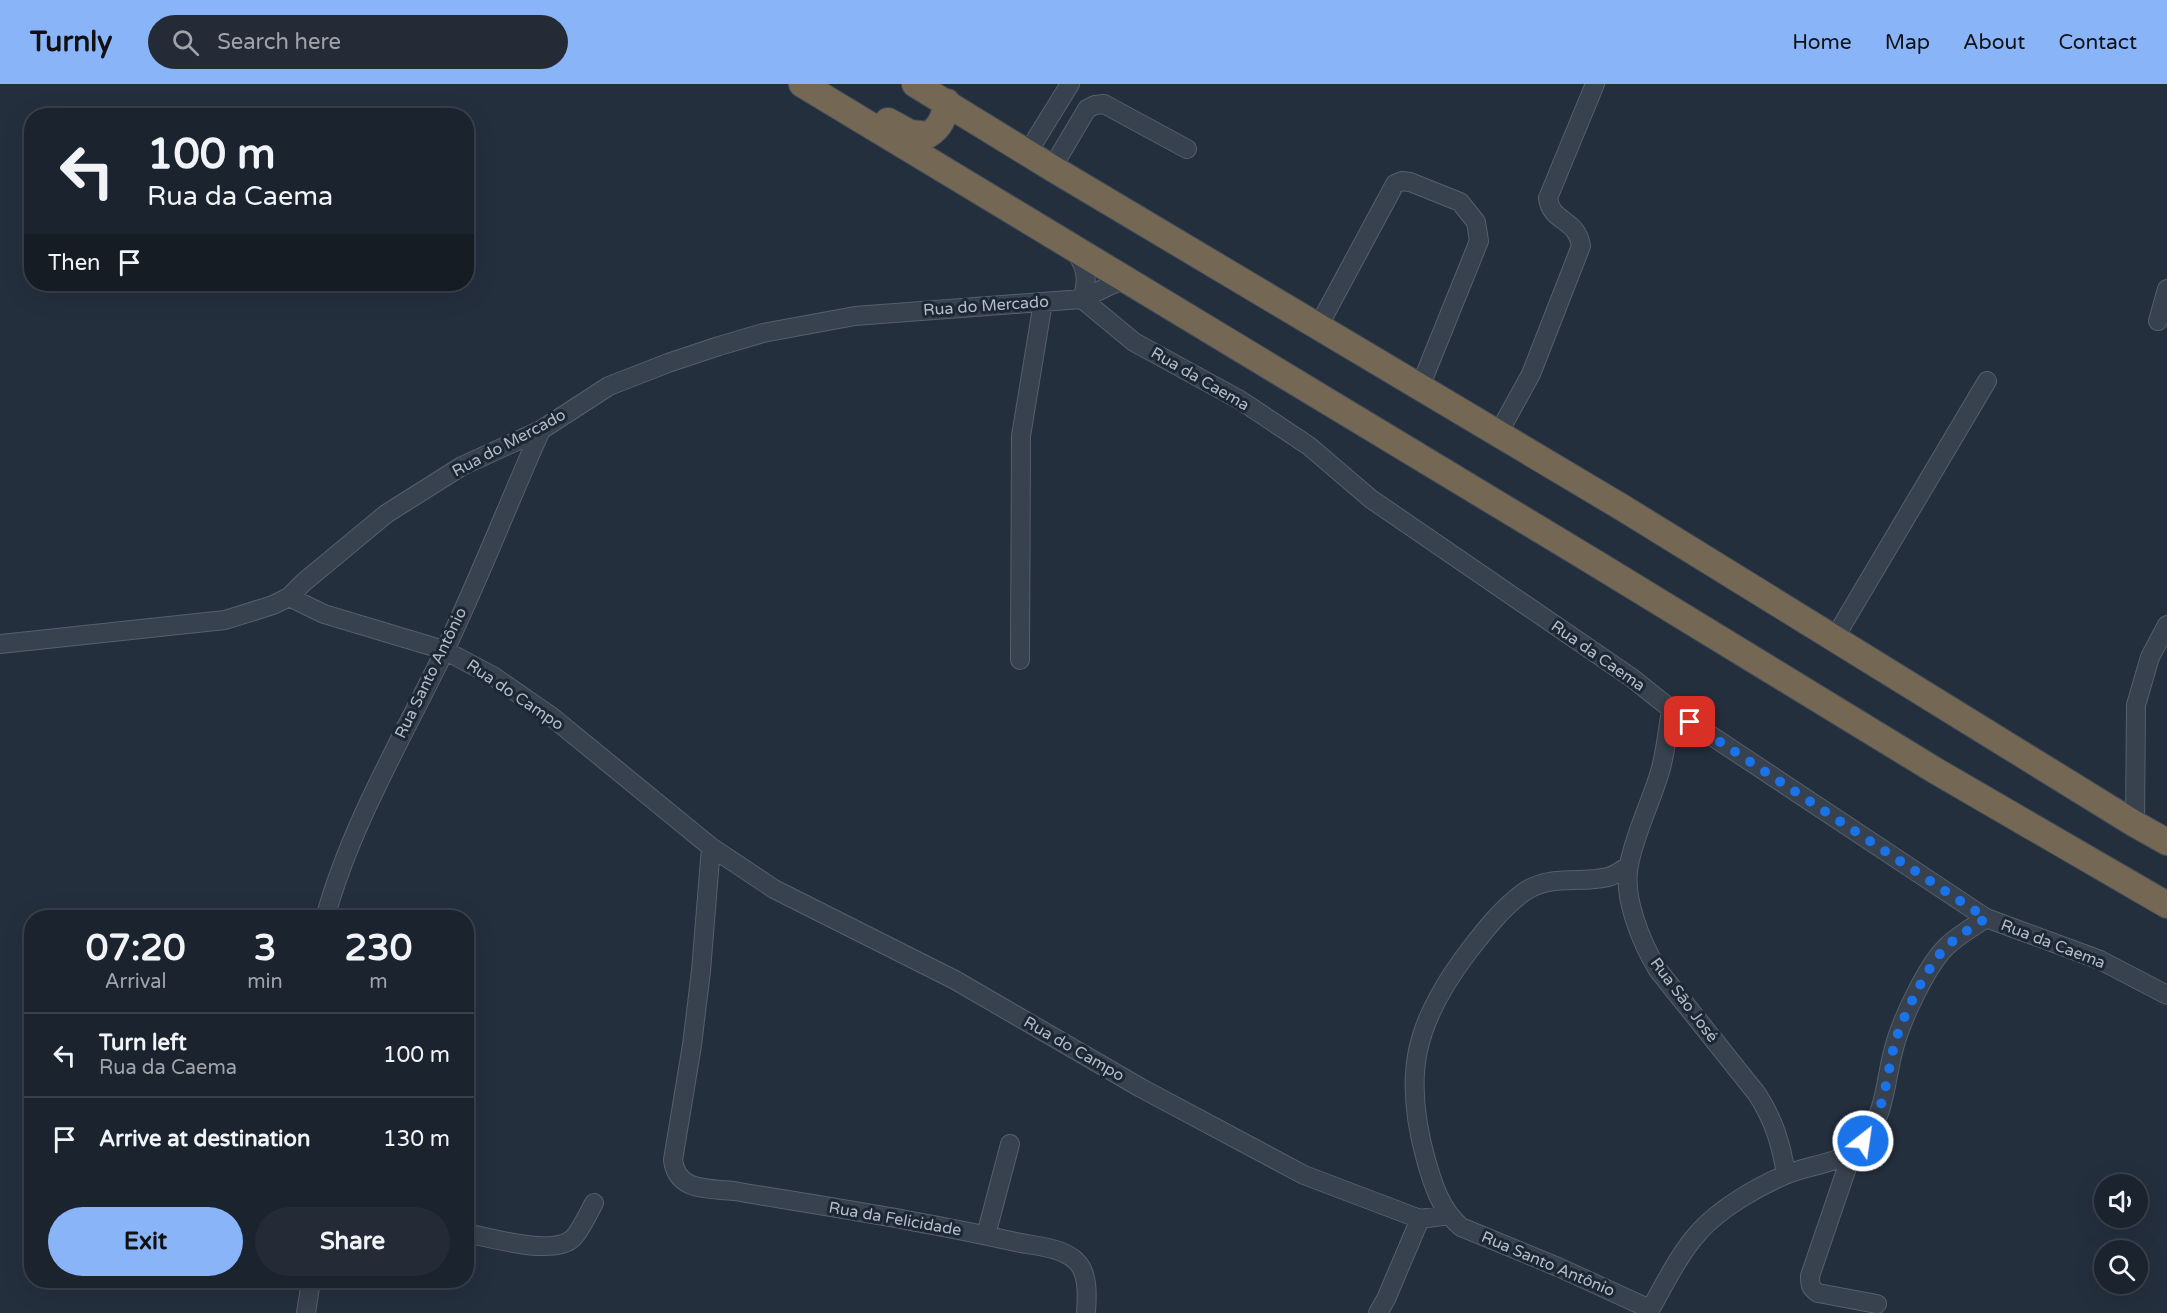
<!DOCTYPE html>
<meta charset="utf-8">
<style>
:root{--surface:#1b232e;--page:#242b36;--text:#f1f3f6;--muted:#a0a4aa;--line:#39404a;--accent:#8ab4f8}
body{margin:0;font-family:"Varela Round",sans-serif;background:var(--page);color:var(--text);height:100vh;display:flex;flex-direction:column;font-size:22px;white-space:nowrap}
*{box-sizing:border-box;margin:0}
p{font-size:20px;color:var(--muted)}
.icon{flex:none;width:33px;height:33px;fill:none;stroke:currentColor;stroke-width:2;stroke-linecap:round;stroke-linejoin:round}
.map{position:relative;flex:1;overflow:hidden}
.panel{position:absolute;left:24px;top:826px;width:450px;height:378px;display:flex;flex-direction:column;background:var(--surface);border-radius:24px;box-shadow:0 6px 24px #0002,0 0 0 2px var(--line)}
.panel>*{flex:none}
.top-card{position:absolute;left:24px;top:24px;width:450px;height:183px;border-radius:24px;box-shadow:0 6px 24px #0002,0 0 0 2px var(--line);background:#1b232e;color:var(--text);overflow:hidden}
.controls{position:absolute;left:2094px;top:1090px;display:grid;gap:12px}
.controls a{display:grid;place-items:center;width:54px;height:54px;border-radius:50%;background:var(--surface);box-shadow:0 6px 24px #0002,0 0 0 2px var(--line);font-size:30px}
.pin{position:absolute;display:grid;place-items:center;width:51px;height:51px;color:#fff;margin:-26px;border-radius:12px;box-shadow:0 3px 9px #0006}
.me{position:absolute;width:66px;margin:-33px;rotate:30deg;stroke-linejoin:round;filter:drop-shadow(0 0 4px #0008)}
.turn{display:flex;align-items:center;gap:21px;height:126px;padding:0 24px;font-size:27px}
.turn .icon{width:78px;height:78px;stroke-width:2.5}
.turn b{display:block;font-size:42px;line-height:51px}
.then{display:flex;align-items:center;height:57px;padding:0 24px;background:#0003;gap:12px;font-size:22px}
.eta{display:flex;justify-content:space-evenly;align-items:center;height:102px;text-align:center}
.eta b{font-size:36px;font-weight:800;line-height:42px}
.cta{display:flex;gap:12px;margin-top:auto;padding:12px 24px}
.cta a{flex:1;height:69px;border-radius:36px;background:var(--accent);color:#111;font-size:24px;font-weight:800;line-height:69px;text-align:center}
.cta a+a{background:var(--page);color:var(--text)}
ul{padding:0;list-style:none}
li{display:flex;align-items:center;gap:18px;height:84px;padding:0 24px;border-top:2px solid var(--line)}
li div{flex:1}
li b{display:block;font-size:22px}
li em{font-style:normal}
header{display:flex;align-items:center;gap:36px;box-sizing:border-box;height:84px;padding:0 30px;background:var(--accent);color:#111}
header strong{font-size:28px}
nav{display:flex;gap:33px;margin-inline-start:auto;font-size:21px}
.search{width:420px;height:54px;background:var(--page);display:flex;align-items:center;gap:15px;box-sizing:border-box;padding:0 21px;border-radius:33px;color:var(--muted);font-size:22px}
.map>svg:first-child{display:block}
</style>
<header>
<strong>Turnly</strong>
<div class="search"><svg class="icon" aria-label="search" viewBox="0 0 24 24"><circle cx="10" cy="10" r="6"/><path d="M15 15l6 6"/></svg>Search here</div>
<nav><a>Home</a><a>Map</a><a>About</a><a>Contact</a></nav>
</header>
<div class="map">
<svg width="2167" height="1229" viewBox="0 0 2167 1229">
<rect width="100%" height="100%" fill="#242f3e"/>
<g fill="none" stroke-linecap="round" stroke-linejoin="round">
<defs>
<path id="minor" d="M1028 68 1070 0
M1052 84 1087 25 1095 21 1104 20 1187 65
M1073 165C1086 181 1089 195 1082 215
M1082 215 1134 258 1240 316 1309 362 1371 415 1632 594 1671 625 1986 834 2100 876 2167 911
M2158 237 2167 205
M1318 243 1395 100 1402 97 1410 98 1460 118 1476 138 1479 157 1420 303
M1498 350 1531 290 1581 162C1577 134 1551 139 1548 114L1595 0
M289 513 324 530 444 566 493 592 552 633 711 763 774 805 955 896 1141 1004 1304 1091 1420 1135 1449 1131
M1834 555 1987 297
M0 560 225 536 273 521 289 513 304 498 386 430 462 382 541 346 609 302 668 279 719 262 763 249 855 232 1082 215 1109 202 1126 195
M1020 576 1021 352 1043 218
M1671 625C1668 645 1666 665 1661 684 1652 717 1635 748 1629 781 1622 813 1642 860 1658 886L1757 1010C1774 1036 1781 1060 1786 1090
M2135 740 2136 621 2150 573 2167 541
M711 763 701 887 692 961 673 1076C677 1108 708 1104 734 1107 828 1123 923 1137 1016 1158 1034 1162 1062 1163 1076 1177 1089 1189 1087 1213 1086 1229
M1628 782C1622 786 1616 791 1608 793 1580 800 1550 790 1524 808 1502 824 1485 846 1468 868 1415 938 1402 990 1426 1076 1433 1101 1441 1126 1461 1143L1558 1183 1650 1225
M325 834C351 740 402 655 444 568 479 495 508 420 541 346
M1852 1069 1810 1192C1810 1200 1810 1204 1818 1209L1877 1220
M466 1149C491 1154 552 1172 572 1155 580 1148 589 1128 594 1119
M986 1151 1010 1060
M306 1229 311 1197
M1378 1229 1386 1215 1420 1135
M1648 1229C1664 1202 1678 1171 1699 1148 1719 1125 1757 1103 1785 1091 1812 1079 1842 1082 1863 1057 1886 1031 1885 996 1894 964 1901 937 1926 883 1946 863 1957 852 1973 843 1986 834"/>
<path id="highway" d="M802 0 1597 480 1936 687 2167 821
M915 0 1052 84 1623 424 2135 740 2167 758
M888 37 910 49 928 51C941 43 944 33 947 18"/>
</defs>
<use href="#minor" stroke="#565f6c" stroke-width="20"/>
<use href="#highway" stroke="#434c59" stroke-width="28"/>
<use href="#minor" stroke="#38414e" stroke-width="18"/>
<use href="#highway" stroke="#746855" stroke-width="26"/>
</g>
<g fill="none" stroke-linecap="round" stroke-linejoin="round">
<path stroke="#1a73e8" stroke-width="10" stroke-dasharray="0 18" d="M1690 638 1986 834C1973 843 1957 852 1945 864 1926 884 1899 939 1893 966 1886 999 1883 1030 1863 1057"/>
</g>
<g text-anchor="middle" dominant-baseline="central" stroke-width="6" stroke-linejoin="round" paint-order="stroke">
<g font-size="16" fill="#b4bcc9" stroke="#1d2633">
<text transform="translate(986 222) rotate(-4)">Rua do Mercado</text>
<text transform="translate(1200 295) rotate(30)">Rua da Caema</text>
<text transform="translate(509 359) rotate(-28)">Rua do Mercado</text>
<text transform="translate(1598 572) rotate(35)">Rua da Caema</text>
<text transform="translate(431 589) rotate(-64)">Rua Santo Antônio</text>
<text transform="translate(515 611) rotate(34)">Rua do Campo</text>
<text transform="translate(2053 860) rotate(21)">Rua da Caema</text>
<text transform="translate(1684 916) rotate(53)">Rua São José</text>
<text transform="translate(1074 965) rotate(30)">Rua do Campo</text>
<text transform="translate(895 1135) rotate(10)">Rua da Felicidade</text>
<text transform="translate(1548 1180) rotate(23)">Rua Santo Antônio</text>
</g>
</g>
</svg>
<div class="controls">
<a><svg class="icon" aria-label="sound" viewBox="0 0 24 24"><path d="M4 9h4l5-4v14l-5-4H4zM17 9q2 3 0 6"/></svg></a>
<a><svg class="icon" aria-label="search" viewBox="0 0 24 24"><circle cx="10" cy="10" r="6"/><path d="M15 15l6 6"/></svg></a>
</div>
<div class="pin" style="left:1690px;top:638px;background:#d93025"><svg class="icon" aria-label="arrive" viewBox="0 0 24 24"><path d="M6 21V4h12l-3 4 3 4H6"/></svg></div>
<svg class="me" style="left:1863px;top:1057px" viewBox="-20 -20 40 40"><circle r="17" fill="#1a73e8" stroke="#fff" stroke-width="3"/><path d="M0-11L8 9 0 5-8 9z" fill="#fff"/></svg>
<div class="top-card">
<div class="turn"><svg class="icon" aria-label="left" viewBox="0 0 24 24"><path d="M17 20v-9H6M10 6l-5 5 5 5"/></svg><div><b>100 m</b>Rua da Caema</div></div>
<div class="then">Then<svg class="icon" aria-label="arrive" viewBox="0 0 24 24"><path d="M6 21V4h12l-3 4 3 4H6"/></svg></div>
</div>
<section class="panel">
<div class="eta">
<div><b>07:20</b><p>Arrival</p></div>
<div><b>3</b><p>min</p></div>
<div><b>230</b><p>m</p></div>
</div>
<ul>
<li><svg class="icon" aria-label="left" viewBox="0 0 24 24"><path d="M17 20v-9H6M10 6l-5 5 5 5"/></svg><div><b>Turn left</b><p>Rua da Caema</p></div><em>100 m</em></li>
<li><svg class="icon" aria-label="arrive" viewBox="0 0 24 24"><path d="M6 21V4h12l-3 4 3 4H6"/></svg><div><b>Arrive at destination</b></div><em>130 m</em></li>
</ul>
<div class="cta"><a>Exit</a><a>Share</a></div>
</section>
</div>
